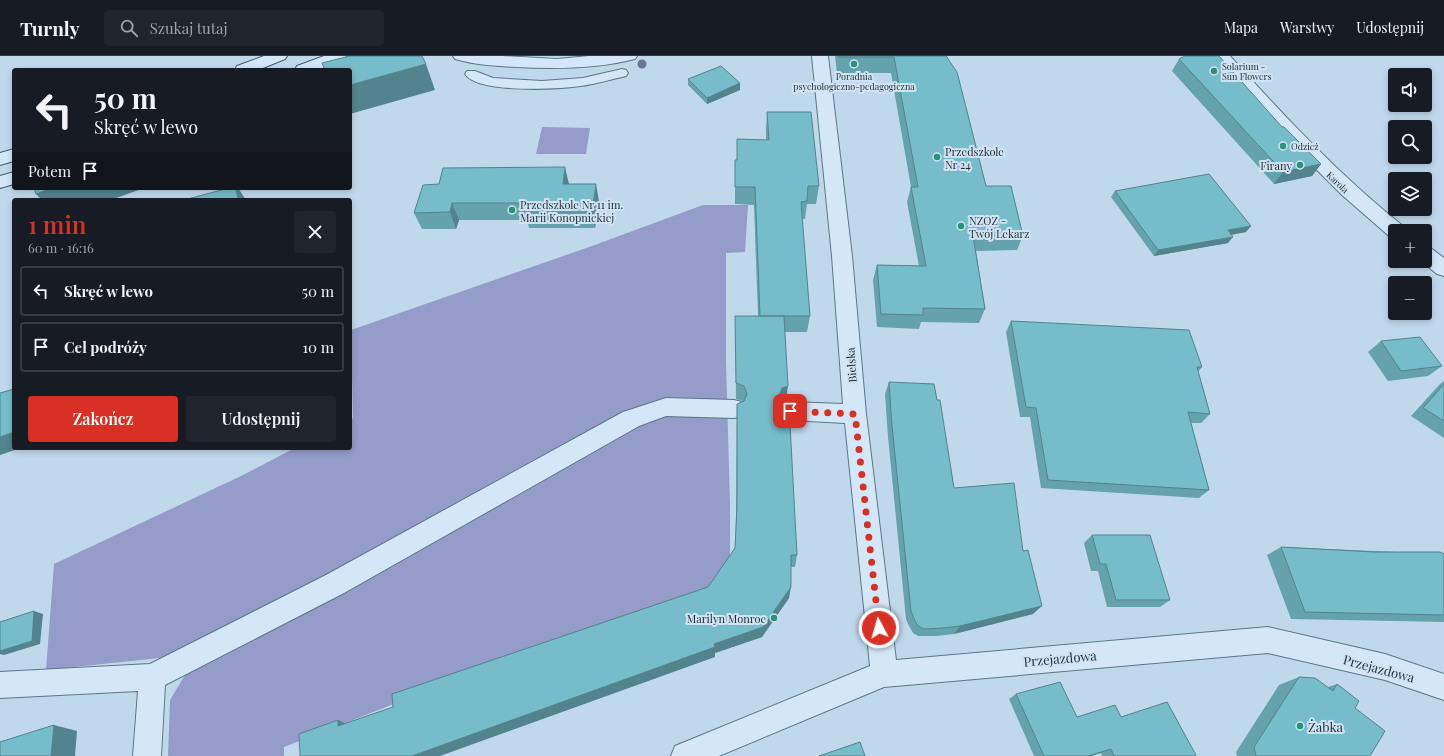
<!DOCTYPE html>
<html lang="pl">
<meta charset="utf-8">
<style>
:root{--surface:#171b24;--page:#20242c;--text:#f1f3f6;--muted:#9ea1a6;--line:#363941;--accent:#d93025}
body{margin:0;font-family:"Playfair Display",serif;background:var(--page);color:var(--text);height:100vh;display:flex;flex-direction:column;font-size:15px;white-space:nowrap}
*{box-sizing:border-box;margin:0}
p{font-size:13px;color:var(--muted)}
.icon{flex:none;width:22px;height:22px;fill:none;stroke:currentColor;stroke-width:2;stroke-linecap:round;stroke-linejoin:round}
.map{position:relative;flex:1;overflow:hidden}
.panel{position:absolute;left:12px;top:142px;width:340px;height:252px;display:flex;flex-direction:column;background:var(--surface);border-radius:4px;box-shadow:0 2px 6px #0003}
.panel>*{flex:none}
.guide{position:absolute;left:12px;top:12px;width:340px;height:122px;border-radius:4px;box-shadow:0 2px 6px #0003;background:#171b24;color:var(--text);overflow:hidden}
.tools{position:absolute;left:1388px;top:12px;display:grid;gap:8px}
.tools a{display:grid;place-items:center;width:44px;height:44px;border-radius:4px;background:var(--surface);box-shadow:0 2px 6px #0003;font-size:20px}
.pin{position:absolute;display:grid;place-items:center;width:34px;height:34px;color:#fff;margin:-17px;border-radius:8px;box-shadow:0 2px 6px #0006}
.me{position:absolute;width:44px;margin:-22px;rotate:354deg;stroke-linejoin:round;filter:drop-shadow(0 0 3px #0008)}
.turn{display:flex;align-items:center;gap:14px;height:84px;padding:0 16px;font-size:18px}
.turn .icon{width:52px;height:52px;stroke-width:2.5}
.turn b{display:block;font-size:28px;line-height:34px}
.then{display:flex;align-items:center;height:38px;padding:0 16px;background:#0003;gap:8px;font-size:15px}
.round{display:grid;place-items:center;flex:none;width:42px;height:42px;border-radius:4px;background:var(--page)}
.headline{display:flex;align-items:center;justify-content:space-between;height:68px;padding:0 16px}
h1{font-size:24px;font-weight:600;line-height:30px;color:var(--accent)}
.cta{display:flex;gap:8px;margin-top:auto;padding:8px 16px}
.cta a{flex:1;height:46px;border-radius:4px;background:var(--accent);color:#fff;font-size:16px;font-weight:600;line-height:46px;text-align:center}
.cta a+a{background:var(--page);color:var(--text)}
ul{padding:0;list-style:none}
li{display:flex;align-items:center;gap:12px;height:50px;margin:0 8px 6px;padding:0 8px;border:2px solid var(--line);border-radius:4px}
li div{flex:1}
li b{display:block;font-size:15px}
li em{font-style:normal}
header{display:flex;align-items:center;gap:24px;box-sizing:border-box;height:56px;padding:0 20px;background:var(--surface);border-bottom:1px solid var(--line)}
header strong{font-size:19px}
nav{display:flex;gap:22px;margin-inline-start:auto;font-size:14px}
.search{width:280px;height:36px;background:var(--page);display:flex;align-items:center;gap:10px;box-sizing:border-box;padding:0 14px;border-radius:4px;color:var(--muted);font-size:15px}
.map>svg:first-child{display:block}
</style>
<header>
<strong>Turnly</strong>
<div class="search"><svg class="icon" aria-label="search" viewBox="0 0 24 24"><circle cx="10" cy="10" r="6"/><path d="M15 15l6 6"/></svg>Szukaj tutaj</div>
<nav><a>Mapa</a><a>Warstwy</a><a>Udostępnij</a></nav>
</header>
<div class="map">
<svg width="1444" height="700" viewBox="0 0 1444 700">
<rect width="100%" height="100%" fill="#c0d8ec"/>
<path fill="#959cca" d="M542 71 590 72 586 98H536Z
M703 149H748L745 196 726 197V306L730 449V503L705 540 427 635 284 691V700H168L170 644 203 589 169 601 46 614 54 508 241 420 295 392H350V364L353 362 351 274 592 190Z"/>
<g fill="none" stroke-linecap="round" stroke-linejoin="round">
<defs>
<path id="lane" d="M622 13 626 14 628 17 626 20C612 23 596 28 581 30 559 33 478 38 465 18L467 15H475L493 22 542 25 583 22Z"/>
<path id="street" d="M453 0H502L557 3 589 0H637L635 3C596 13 555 13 516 11 496 10 475 9 455 3Z
M812 0H828L852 200 866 358 896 604 1268 571 1385 598 1444 618V644L1385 624 1268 597 884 631 719 700H671L675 690 870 610 845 367 790 364 782 362 779 355 782 348 790 346 843 348 832 200Z
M1213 0H1230C1284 60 1339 119 1403 170L1405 175H1395V182L1389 180 1342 139 1298 95Z
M1425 191 1432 193 1444 202V220L1437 218 1421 205H1425Z
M666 342 734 344 742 346 745 353 742 360 734 362 666 360 639 370 344 537 165 629 161 700H133L138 635 0 642V616L150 608 326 519 623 356Z"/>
<path id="secondary" d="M264 0H287L285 3 258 14H235L237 10Z
M324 0H346L344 3 318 14H295L297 10Z
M14 93V105L0 109V97Z
M14 116V128L0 132V120Z"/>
</defs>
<use href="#lane" stroke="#597885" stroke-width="2"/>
<use href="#street" stroke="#597885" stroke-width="2"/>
<use href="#secondary" stroke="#3c5c67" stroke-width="2"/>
<use href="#lane" fill="#d3e7f8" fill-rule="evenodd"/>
<use href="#street" fill="#d3e7f8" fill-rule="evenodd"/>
<use href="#secondary" fill="#d3e7f8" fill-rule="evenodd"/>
</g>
<circle fill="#6a7597" cx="642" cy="8" r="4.5"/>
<path fill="#66a2ae" d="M835 0H947L986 130 1023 180 1017 194 976 195 985 253 979 267 921 266 919 273 877 271 873 224 877 209 919 210 907 146 911 131 891 17H837Z
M1179 3 1282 71 1321 108 1312 120 1274 128 1172 15Z
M688 23 740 27V34L707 48 688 29Z
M767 56 819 130 816 148H807L805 163H802L810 260 807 276H785L786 345 782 347 797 499 795 511H791L789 542 762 581 715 597V601L345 668 393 651 708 531 735 492 736 461 737 348 743 345 736 343 735 260H758L754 149 735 148V104H737L766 84V74Z
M569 128 599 145 595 172H529L527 164H459L456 173H422L414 157 423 129Z
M1115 135 1246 176 1231 179 1228 187 1154 200 1111 141Z
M1011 265 1202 311 1198 316 1210 358 1201 367H1191L1209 434 1199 442 1041 432 1030 361H1020L1006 276Z
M1381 285 1442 310 1428 320 1388 325 1368 296Z
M1444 325V382L1411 360 1440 328Z
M889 326 937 344 954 432 1023 495 1033 558 954 578 937 580H918L913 577 909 570 906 563 888 381 885 338Z
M1092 479 1170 544 1160 551H1107L1098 515H1091L1084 487Z
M1281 491 1444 498V566L1291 563 1267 499Z
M1299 621 1328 631 1337 628 1355 652 1370 700H1237L1236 696 1279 629Z
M1016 638 1077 661H1121L1193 700H1102L1101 697 1091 700H1034L1009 643Z"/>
<path fill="#53848d" d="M426 8 435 34 350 58V29Z
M740 27V34L707 48V42Z
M1321 108 1312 120 1274 128 1283 116Z
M565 111 569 128 567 145 563 128Z
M596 128 599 145 595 172 592 156Z
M52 132H144L111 144H42L36 138Z
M236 132H238L246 144H238Z
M452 147 459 164 456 173 450 156Z
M1251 170 1246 176 1223 180 1228 174Z
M1233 181 1228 187 1154 200 1158 194Z
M788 330 786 345 781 347 779 340 782 332Z
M14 376V392H21L0 399V381Z
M791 531 789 542 762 581 715 597V601L440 700H412L714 588Z
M1042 550 1033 558 954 578 960 570Z
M34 555 43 558 40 588 4 599 0 598V595Z
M338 664 353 671 338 670Z
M54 669 77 675 75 700H51Z
M1111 693 1091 700H1088Z"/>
<path fill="#77bcca" stroke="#53848d" d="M350 0H422L426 8 350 29V14H325L322 7Z
M839 0H946L957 16 986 130H1011L1023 180H973L985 253 923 252V259L881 258 877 209 926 210 911 131H918L894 1H839Z
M1185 0H1219L1282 71H1284L1321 108 1283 116 1179 3Z
M721 10 740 27 707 42 688 23Z
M767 56H811L819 130H808L807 145 801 146 810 260H760L755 131H735V104H737V83L769 84Z
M565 111 563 128H596L592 156H524L526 147H452L450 156 414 157 423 129 439 128 443 112Z
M1209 118 1251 170 1228 174 1233 181 1158 194 1115 135Z
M34 132H52L36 138Z
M229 132H236L238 144H184Z
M735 260H784L788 330 782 332 779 340 782 347 789 349 797 499H791V531L763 571 714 588 715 591 412 700H300L299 678 338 664V670L393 651 392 638 708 531 735 492 737 451V348L744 345 747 338 744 330 736 327Z
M1011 265 1189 274 1202 311H1197L1210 358 1188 356 1209 434 1048 424 1036 352 1026 351Z
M1420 281 1442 310 1401 315 1381 285Z
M889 326 934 328 937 344H940L954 432 1014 427 1023 495 1028 494 1042 550 960 570 943 572 924 573 918 570 914 563 911 555 892 370Z
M1444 328V365L1423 352Z
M14 333V376L0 381V337Z
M1092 479H1150L1170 544H1116L1106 508H1100Z
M1281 491 1374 496H1440L1444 498V559L1305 556Z
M34 555 32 585 0 595V566Z
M1299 621 1315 622 1333 635 1337 628 1359 645 1355 652 1385 675 1370 700H1256L1254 691Z
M1060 626 1077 661 1115 649 1121 661 1167 646 1196 699 1193 700H1114L1111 693 1088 700H1044L1016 638Z
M54 669 51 700H0V686Z
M860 686 865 700H819Z"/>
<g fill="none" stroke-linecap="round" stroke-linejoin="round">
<path stroke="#d93025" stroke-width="7" stroke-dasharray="0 12.6" d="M790 355 855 358 879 572"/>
</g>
<g fill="#2a9278" stroke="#d0e3f4" stroke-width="1.5">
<circle cx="854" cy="8" r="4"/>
<circle cx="1214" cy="15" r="4"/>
<circle cx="1283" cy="90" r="4"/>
<circle cx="937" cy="101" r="4"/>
<circle cx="1300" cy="109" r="4"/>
<circle cx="512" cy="154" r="4"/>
<circle cx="961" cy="170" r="4"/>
<circle cx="774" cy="562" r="4"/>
<circle cx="1300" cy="670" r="4"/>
</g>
<g text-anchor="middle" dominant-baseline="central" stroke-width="4" stroke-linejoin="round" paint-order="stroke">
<g font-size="9" fill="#1d2f35" stroke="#d0e3f4" text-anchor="start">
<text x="1222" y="10">Solarium -<tspan x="1222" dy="10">Sun Flowers</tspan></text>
<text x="854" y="20" text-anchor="middle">Poradnia<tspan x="854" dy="10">psychologiczno-pedagogiczna</tspan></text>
<text x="1291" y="90">Odzież</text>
</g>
<g font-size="9" fill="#1d2f35" stroke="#d0e3f4">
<text transform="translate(1338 126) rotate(44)">Karola</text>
</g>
<g font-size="11" fill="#1d2f35" stroke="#d0e3f4" text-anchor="start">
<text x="945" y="95">Przedszkole<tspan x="945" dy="13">Nr 24</tspan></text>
<text x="1292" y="109" text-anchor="end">Firany</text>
<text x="520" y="148">Przedszkole Nr 11 im.<tspan x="520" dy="13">Marii Konopnickiej</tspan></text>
<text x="969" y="164">NZOZ -<tspan x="969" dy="13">Twój Lekarz</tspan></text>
<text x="766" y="562" text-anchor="end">Marilyn Monroe</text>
</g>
<g font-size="11" fill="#1d2f35" stroke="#d0e3f4">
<text transform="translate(851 309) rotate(-94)">Bielska</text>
</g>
<g font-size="13" fill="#1d2f35" stroke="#d0e3f4">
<text transform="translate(1060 602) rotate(-5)">Przejazdowa</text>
<text transform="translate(1379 612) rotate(15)">Przejazdowa</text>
</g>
<g font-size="13" fill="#1d2f35" stroke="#d0e3f4" text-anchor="start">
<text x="1308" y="670">Żabka</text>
</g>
</g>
</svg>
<div class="tools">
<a><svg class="icon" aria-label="sound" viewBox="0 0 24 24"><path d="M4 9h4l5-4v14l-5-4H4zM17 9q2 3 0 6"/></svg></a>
<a><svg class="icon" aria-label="search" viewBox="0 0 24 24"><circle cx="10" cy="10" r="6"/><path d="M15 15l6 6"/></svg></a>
<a><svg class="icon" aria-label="layers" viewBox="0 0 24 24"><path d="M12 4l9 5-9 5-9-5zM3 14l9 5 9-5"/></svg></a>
<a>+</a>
<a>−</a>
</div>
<div class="pin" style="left:790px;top:355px;background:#d93025"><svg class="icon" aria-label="arrive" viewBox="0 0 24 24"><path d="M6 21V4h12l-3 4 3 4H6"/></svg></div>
<svg class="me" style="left:879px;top:572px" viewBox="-20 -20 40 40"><circle r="17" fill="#d93025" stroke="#fff" stroke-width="3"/><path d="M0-11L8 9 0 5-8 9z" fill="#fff"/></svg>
<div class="guide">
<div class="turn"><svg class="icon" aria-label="left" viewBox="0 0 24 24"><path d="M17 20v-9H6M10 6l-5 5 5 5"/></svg><div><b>50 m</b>Skręć w lewo</div></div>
<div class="then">Potem<svg class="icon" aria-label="arrive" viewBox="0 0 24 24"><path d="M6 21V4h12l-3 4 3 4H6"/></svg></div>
</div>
<section class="panel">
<div class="headline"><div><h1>1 min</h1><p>60 m · 16:16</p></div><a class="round"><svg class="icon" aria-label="close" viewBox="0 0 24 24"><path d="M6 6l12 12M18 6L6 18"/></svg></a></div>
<ul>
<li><svg class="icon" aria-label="left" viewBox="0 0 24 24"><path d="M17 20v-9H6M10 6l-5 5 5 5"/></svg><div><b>Skręć w lewo</b></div><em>50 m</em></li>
<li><svg class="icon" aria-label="arrive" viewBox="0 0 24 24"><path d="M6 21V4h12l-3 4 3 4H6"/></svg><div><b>Cel podróży</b></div><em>10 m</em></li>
</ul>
<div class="cta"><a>Zakończ</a><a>Udostępnij</a></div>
</section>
</div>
